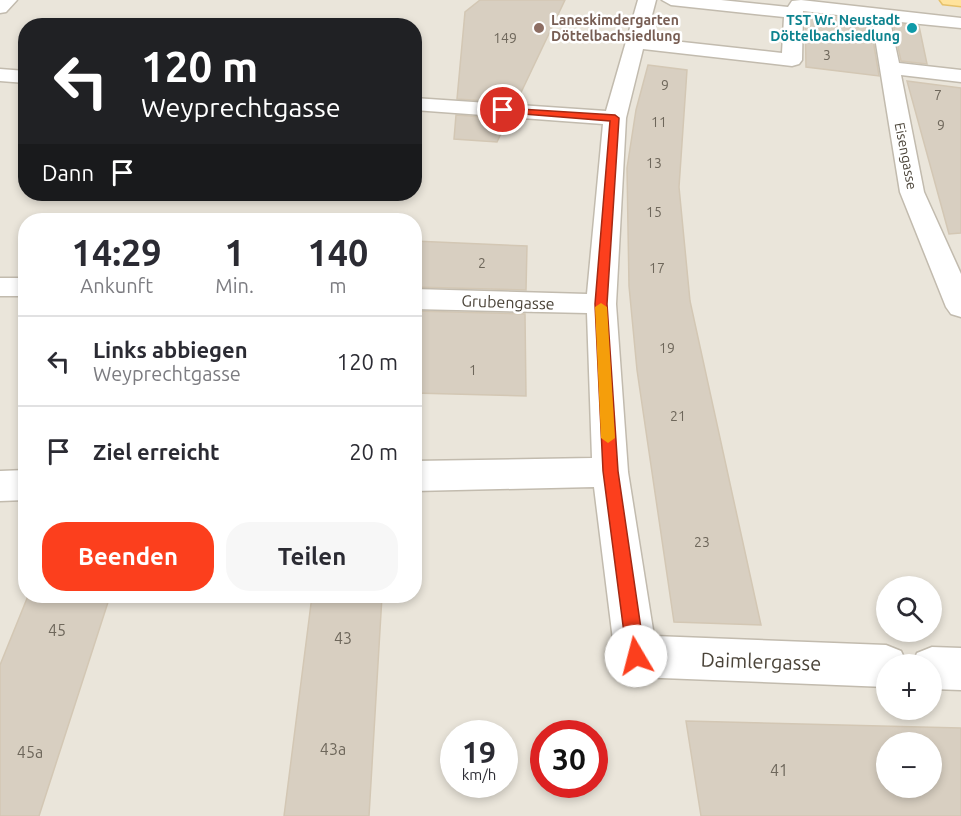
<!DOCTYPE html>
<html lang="de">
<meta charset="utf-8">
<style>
:root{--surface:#fff;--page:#f7f7f7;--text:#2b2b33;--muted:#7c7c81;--line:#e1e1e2;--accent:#fc3f1d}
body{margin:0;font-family:Ubuntu,sans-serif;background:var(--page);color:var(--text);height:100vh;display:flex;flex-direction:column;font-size:22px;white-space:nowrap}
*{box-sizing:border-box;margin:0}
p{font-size:20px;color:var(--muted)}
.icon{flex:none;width:33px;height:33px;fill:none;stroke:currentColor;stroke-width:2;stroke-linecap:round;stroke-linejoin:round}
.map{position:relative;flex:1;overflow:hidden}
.drawer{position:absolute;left:18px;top:213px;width:404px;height:390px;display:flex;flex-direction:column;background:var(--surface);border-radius:24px;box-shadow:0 3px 9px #0003}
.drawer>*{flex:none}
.hud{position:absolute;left:18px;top:18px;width:404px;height:183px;border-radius:24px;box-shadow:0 3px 9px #0003;background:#202124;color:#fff;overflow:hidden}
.tools{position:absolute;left:876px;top:576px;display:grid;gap:12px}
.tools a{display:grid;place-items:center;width:66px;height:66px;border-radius:50%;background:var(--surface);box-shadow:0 3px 9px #0003;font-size:30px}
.speed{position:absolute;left:440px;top:720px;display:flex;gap:12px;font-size:30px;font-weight:700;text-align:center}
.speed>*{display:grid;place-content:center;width:78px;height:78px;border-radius:50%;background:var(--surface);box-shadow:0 3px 9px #0003;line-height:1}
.speed small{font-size:15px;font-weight:400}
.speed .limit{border:9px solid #d22;background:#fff;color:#111}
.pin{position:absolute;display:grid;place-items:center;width:51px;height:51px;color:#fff;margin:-26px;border:3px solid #fff;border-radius:50%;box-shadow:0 2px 6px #0007}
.me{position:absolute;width:66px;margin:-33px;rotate:352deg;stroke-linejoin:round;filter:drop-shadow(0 0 4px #0008)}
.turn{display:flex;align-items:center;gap:21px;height:126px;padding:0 24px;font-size:27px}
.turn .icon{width:78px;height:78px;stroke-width:2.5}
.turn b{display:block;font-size:42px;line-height:51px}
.then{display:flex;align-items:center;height:57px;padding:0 24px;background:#0003;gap:12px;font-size:22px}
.eta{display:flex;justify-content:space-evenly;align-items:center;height:102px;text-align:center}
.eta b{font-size:36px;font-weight:700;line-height:42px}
.cta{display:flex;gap:12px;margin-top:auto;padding:12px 24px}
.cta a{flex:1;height:69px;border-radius:24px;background:var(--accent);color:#fff;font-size:24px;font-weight:700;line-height:69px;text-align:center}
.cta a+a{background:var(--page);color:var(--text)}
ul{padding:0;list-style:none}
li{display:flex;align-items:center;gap:18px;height:90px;padding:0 24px;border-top:2px solid var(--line)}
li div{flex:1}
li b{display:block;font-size:22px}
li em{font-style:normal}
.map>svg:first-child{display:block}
</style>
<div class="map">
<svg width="961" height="816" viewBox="0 0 961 816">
<rect width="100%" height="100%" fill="#f6f3ec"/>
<path fill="#eae5da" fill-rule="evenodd" d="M0 0H961V816H0ZM26 26H414V194H26ZM26 220H414V596H26ZM886 586H932V632H886ZM886 664H932V710H886ZM453 734H504V784H453ZM543 734H594V784H543ZM886 742H932V788H886Z"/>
<path fill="#d8cfc1" stroke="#d3c7b4" stroke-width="1.5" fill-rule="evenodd" d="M480 0H565L516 103 457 99 465 12Z
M805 14 870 21 879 76 806 67Z
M893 24 919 26 927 64 901 61Z
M648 65 687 70 679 187 690 301 761 625 674 622 637 370 629 286 627 168 636 110Z
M907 81 961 88V233L949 234Z
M456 115 508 119 497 142 454 139Z
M414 241 527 246 526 290 414 287Z
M414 311 525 314 526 396 414 393Z
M28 596H110L39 816H0V665Z
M312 596H382L369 816H284Z
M686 721 961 728V816H701ZM886 742H932V788H886Z"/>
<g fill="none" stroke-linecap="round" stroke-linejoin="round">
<defs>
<path id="minor" d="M0 0H17L6 12 0 13Z
M638 0H656L646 38 782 53 784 17 671 5 662 0H721L788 7 792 1 801 0 961 18V28L890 21 899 63 961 70V82L901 75 924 192 961 274V317L951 314 946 307 900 192 872 19 803 11 802 60 799 64 792 66 643 49 626 118 616 304 628 472 654 636 886 645 901 651 907 664H886V687L636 677 621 671 615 656 594 487 414 491V461L592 458 587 313 414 309V289L587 294 603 124 414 110V98L606 111Z
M0 69 26 71V83L0 81Z
M0 278H26V296H0Z
M26 470V500L0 501V471Z
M932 647 961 648V690L932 689V664H912L917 653Z"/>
<path id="major" d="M940 0H961V6L943 4Z"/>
</defs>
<use href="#minor" stroke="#c2bbae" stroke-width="3"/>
<use href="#major" stroke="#e6c16a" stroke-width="3"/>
<use href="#minor" fill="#fff" fill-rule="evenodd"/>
<use href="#major" fill="#ffe39c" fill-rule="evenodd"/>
</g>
<path fill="#fc3f1d" stroke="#a42913" stroke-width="1.5" d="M503 108 615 115 619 118 607 304 618 471 645 656 642 663 636 665 630 663 627 656 603 471 595 304 610 121 500 112V108Z"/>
<path fill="#f59e0b" d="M601 303 607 307 615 438 608 443 601 438 595 307Z"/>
<circle fill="#8d6e63" stroke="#fff" stroke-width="2" cx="539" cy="28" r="6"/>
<circle fill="#0f9aa8" stroke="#fff" stroke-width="2" cx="912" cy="28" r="6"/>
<g text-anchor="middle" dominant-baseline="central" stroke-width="5" stroke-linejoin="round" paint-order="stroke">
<g font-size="14" font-weight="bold" fill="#785e54" stroke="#fff" text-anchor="start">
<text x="551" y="20">Laneskimdergarten<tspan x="551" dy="16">Döttelbachsiedlung</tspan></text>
</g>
<g font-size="14" font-weight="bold" fill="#0d838f" stroke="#fff" text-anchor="end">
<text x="900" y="20">TST Wr. Neustadt<tspan x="900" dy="16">Döttelbachsiedlung</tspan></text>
</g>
<g font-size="14" fill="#6e675b">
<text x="505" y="38">149</text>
<text x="827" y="55">3</text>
<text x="665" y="85">9</text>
<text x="938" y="95">7</text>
<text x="659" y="122">11</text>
<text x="941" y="125">9</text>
<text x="654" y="163">13</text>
<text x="654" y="212">15</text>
<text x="482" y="263">2</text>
<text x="657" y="268">17</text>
<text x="667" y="348">19</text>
<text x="473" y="370">1</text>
<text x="678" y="416">21</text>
<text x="702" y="542">23</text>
</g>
<g font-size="14" fill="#4b4439" stroke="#fff">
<text transform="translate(906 156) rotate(79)">Eisengasse</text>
</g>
<g font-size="16" fill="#4b4439" stroke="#fff">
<text transform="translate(508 302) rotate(2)">Grubengasse</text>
</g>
<g font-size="16" fill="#6e675b">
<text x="57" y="630">45</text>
<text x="343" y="638">43</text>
<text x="333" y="749">43a</text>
<text x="30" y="752">45a</text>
<text x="779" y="770">41</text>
</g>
<g font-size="20" fill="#4b4439" stroke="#fff">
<text transform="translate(761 661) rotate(2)">Daimlergasse</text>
</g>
</g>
</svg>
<div class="tools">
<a><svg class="icon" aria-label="search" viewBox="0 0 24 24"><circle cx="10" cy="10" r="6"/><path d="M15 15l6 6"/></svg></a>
<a>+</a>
<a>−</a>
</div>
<div class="speed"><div>19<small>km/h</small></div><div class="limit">30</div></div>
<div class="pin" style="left:503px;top:110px;background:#d93025"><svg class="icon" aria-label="arrive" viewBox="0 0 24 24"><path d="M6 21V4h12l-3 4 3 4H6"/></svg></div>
<svg class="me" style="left:636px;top:656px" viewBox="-20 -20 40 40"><circle r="19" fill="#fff"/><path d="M0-13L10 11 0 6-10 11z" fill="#fc3f1d"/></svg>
<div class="hud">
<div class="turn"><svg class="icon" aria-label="left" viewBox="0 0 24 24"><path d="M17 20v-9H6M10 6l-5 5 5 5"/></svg><div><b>120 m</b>Weyprechtgasse</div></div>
<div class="then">Dann<svg class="icon" aria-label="arrive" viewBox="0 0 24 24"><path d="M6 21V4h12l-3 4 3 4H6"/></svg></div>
</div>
<section class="drawer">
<div class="eta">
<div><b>14:29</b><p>Ankunft</p></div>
<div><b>1</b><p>Min.</p></div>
<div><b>140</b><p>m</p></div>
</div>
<ul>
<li><svg class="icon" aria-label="left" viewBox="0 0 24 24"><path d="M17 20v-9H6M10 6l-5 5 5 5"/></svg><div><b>Links abbiegen</b><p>Weyprechtgasse</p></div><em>120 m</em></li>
<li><svg class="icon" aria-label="arrive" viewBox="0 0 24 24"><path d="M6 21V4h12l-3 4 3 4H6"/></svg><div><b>Ziel erreicht</b></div><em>20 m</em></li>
</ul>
<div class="cta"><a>Beenden</a><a>Teilen</a></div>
</section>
</div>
